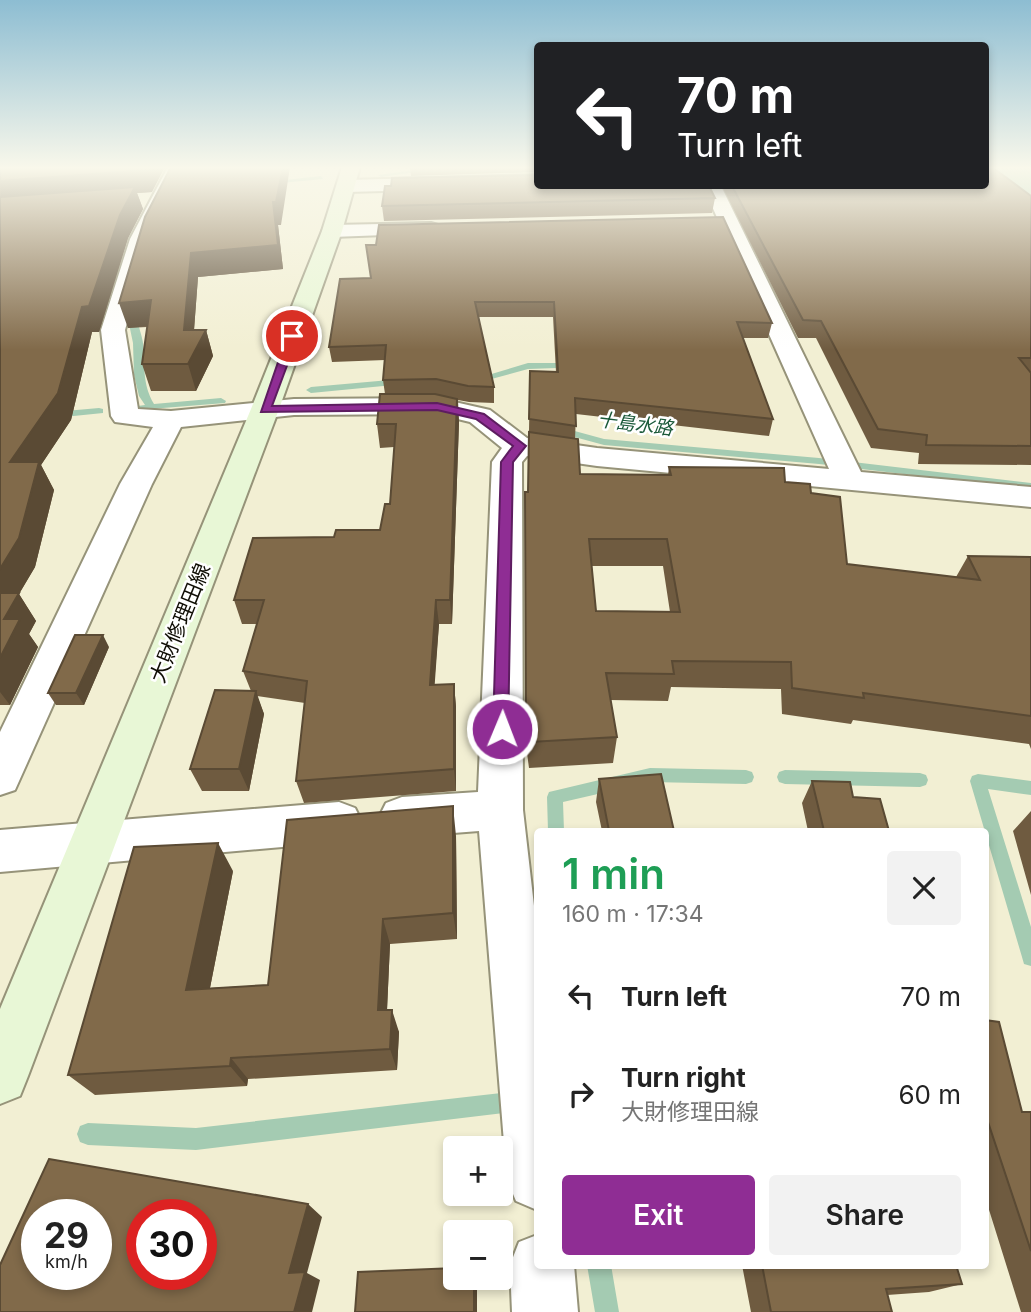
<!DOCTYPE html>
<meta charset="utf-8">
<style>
:root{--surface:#fff;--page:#f2f2f2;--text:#222;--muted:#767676;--accent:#8f2d94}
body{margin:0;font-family:Inter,"Noto Sans JP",sans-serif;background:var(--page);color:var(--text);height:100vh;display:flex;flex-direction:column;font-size:26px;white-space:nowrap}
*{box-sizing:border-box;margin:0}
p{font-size:23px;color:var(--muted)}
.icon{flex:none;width:38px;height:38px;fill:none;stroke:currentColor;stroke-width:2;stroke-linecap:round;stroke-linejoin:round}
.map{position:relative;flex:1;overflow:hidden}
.sheet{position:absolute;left:534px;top:828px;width:455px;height:441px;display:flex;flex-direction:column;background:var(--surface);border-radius:7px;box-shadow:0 4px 10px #0003}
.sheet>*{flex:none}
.hud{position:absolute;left:534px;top:42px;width:455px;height:147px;border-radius:7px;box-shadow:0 4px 10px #0003;background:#202124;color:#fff;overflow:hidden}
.controls{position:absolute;left:443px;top:1136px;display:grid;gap:14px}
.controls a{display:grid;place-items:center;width:70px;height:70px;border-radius:7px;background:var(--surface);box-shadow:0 4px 10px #0003;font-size:35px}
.speed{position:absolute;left:21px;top:1199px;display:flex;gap:14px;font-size:35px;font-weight:700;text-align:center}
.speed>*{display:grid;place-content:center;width:91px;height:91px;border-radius:50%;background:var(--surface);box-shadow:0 4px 10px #0003;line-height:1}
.speed small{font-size:18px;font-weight:400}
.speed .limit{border:10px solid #d22;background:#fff;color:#111}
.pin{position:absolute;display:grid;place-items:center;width:60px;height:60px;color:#fff;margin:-30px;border:4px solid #fff;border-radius:50%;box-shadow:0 2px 7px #0007}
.me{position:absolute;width:77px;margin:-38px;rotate:1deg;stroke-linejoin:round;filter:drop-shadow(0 0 5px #0008)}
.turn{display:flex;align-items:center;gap:24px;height:147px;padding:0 28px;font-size:32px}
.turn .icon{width:91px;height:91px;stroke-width:2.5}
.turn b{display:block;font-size:49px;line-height:60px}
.round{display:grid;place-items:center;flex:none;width:74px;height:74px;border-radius:7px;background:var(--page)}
.overview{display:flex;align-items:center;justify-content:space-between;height:119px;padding:0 28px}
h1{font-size:42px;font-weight:600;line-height:52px;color:#1e9e55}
.cta{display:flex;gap:14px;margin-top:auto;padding:14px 28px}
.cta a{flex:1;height:80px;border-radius:7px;background:var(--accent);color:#fff;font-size:28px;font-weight:600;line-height:80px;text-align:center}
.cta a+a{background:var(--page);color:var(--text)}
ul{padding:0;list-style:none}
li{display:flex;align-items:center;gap:21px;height:98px;padding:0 28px}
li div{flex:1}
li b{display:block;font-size:26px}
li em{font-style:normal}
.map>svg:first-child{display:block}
</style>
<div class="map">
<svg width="1031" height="1312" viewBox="0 0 1031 1312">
<rect width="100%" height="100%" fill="#f2efd3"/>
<path fill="#a4cbb2" d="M992 167H1031V212L1005 175Z"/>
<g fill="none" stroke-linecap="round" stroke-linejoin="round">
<path fill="#a4cbb2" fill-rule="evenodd" d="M436 167H452L381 177 378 175Z
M321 176 323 179 270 184 267 182Z
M136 307 140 310C135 322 141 330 143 343 145 365 142 384 154 404L221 398 226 401 225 403 138 410V406L145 405 139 396 134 375 133 343 128 319 133 308Z
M528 363H562L574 375 566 377 557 368 528 369 473 384 468 381Z
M401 379 404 380V384L311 393 306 390 311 387Z
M99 408 103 409V413L54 418 49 415 54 412Z
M560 427 604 439 819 458 1031 483V489L819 464 604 445 556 432V428Z
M650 768 746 770 752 772 754 777 752 782 746 784 650 782 563 802 564 831H548L547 797 549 792Z
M785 770 920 773 926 775 928 780 926 785 920 787 785 784 779 782 777 777 779 772Z
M978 774 1031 781V795L988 789 1031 927V966L1024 964 1022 957 970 781 972 776Z
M537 1089V1109L196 1150 88 1145 80 1142 77 1134 80 1126 88 1123 196 1128Z
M587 1265H611L619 1312H595Z"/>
<defs>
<path id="street" d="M168 167H186L150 239 125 330 138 409 171 411 294 399 437 398 490 410 527 438 597 448 829 469 703 186H721L861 472 1031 487V507L597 466 527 456 522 462 523 810 537 932V1210L516 1201 507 1180 479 831 402 837 386 831 379 817 386 803 402 797 478 792 492 462 502 448 470 422 437 414 294 415 181 427 152 484 15 790 0 795V732L120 484 153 427 115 422 111 416 101 330 130 239Z
M537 175V186H541L537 187 346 192 337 186 346 180Z
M431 223 438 225 441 229 438 233 332 237 322 231 332 225Z
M339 802 355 808 362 822 355 836 339 842 0 872V830Z
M537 1235V1265H574L578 1312H512L510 1265 519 1242Z"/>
<path id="secondary" d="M342 167H360L342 231 279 409 28 1076 20 1096 0 1104V1009L251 409 322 231Z"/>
</defs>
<use href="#street" stroke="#969379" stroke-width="4"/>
<use href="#secondary" stroke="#969379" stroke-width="4"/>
<use href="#street" fill="#fff" fill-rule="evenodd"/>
<use href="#secondary" fill="#e8f7d6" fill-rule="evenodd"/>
</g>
<path fill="#6f5b40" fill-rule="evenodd" d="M0 167 152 192 137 193 143 209 128 238 99 332H92L71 420 41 465 54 490 35 567 19 594 36 621 29 634 38 647 10 705H0Z
M171 167 281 225H278L283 269 198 277 194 330H206L213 356 196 391H151L142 364 147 327 128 328Z
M410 167H537V174V172L411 176Z
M722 186H985L1031 196V465L918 464 919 453 871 448 816 338H798Z
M715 198 712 213 384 221 382 206Z
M340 279 772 323 768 338H742L773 419 769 436 576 414 575 439 580 474 668 475 669 467 785 482 811 493 847 564 956 577 968 556 1031 557V749L1029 744 853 720 851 724 782 714 781 689 671 687 668 701 610 700 617 737 613 763 529 768 525 738V519L528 492 530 371 556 372 553 317H478L494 387V403L469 402 458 400 459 422 452 624H439L434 685 454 684 456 707V791L304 803 296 781 305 703 257 696 264 714 249 791H202L190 769 251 691 243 671 257 624H242L234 600 334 537 380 530 390 504 394 447 380 448 377 424 385 394 383 380 385 360 332 362 329 347ZM592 566H663L670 612 596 611Z
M109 647 84 705H56L48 693Z
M599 779 674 831H602L596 802Z
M812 781 853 797 889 831H808L802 803Z
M1031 811V895L1013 831Z
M456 836 457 939 390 944 387 1010 399 1032 397 1070 248 1079 247 1086 95 1095 68 1075 233 871 210 988 268 985Z
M985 1020 1022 1112H1031V1312H1021L985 1197Z
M742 1265H956L962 1284 929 1292 887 1295 892 1312H751Z"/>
<path fill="#5a4a34" d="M147 167H165L152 192 137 193 143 209 128 238 99 332H92L71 420 41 465 54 490 35 567 19 594 36 621 29 634 38 647 10 705 0 692V569L10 462 0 181Z
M283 167H290L281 225H278L283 269 198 277 192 356 184 330 191 253 273 202Z
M151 300 160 325 128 328 119 303Z
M206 330 213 356 196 391 188 364Z
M457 399 459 422 452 624 450 600Z
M436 600 439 624 433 708 430 685Z
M103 635 109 647 84 705 76 693Z
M454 684 456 707V791L454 769Z
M256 691 264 714 249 791 239 769Z
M453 806 456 836 457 939 453 913Z
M218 843 233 871 205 1013 186 990Z
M383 919 390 944 386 1032 378 1010Z
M392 1010 399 1032 397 1070 390 1049Z
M231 1058 248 1079 247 1086 230 1066Z
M308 1204 322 1217 307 1273 320 1280 312 1312H294L289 1273Z
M474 1278H477V1312H474Z"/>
<path fill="#816a4a" stroke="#5a4a34" stroke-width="2" fill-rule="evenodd" d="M0 167H147L146 170 0 181Z
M171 167H283L276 202H273L278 245 191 253 184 330H206L188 364H142L151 300 119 303 145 217Z
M985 167H992L1031 196V358H1019L1031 373V446L926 445 927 435 878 429 821 321 803 320 732 186H985Z
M537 175V186H709L715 198 382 206 385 186H391L392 178Z
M135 187 120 215 89 306 82 307 58 393 10 462H39L19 538 0 569V197Z
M723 217 772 323 737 322 773 419 575 398 576 426 529 419 530 371 558 372 554 302H475L494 387 468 386 436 379 383 380 386 345 329 347 340 279 371 278 366 245H376L379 225Z
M380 394H435L457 399 450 600H436L430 685 454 684V769L296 781 307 681 243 671 264 600H234L253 538 334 537 336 530H380L385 504H390L396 424H377Z
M529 432 578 439 580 474 671 475 669 467 784 468 785 482 810 484 811 493 840 497 847 564 980 580 968 556 1031 557V716L863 693 864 698 792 688 791 662 672 661 674 674 606 673 617 737 530 742 526 712 525 492H528ZM589 539H667L680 612 596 611Z
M0 593H19L4 619H20L0 658Z
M75 635H103L76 693H48Z
M215 690 256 691 239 769H190Z
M661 774 674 831H609L599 779Z
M812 781 850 782 853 797 880 799 889 831H824Z
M453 806V913L383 919 378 1010H392L390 1049 231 1058 230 1066 68 1075 134 847 218 843 186 990 268 985 287 820Z
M985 1020 999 1022 1022 1112H1031V1251L985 1113Z
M49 1159 308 1204 289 1273 305 1272 294 1312H0V1265ZM37 1214H96V1274H37ZM142 1214H201V1274H142Z
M762 1265H956L962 1284 886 1289 892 1312H771Z
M455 1268V1278H474V1312H355L358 1272Z"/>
<linearGradient id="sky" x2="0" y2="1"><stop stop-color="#8dbdd2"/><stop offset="0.48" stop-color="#f9f8eb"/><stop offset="1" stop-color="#f9f8eb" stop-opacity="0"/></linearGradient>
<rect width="1031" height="350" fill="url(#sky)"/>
<path fill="#8f2d94" stroke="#5d1d60" stroke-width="2" d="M292 333 298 336 272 406 437 403 484 414 526 446 513 462 508 733H496L493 729 501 462 513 446 476 419 437 410 261 412 287 336Z"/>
<g text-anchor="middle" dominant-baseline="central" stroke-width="5" stroke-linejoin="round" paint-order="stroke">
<g font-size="19" font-style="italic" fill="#1b5a3a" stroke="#fff">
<text transform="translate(635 424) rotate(7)">十島水路</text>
</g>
<g font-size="21" fill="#100e05" stroke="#fff">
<text transform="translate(180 623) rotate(-68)">大財修理田線</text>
</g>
</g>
</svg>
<div class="controls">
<a>+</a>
<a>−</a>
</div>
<div class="speed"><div>29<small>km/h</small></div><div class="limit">30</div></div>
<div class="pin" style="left:292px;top:336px;background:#d93025"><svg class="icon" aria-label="arrive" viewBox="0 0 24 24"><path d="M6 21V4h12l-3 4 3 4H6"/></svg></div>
<svg class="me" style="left:502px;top:729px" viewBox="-20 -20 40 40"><circle r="17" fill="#8f2d94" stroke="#fff" stroke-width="3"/><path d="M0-11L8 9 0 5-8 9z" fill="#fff"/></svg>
<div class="hud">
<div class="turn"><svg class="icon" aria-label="left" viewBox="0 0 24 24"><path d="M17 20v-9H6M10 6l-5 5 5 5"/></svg><div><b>70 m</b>Turn left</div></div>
</div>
<section class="sheet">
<div class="overview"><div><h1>1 min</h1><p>160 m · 17:34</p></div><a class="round"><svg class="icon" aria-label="close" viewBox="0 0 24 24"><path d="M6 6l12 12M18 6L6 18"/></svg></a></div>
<ul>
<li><svg class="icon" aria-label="left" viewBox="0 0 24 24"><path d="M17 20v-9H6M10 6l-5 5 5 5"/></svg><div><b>Turn left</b></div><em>70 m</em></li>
<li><svg class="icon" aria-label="right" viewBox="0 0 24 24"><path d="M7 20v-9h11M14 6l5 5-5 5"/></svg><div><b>Turn right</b><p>大財修理田線</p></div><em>60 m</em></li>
</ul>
<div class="cta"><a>Exit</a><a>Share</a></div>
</section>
</div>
